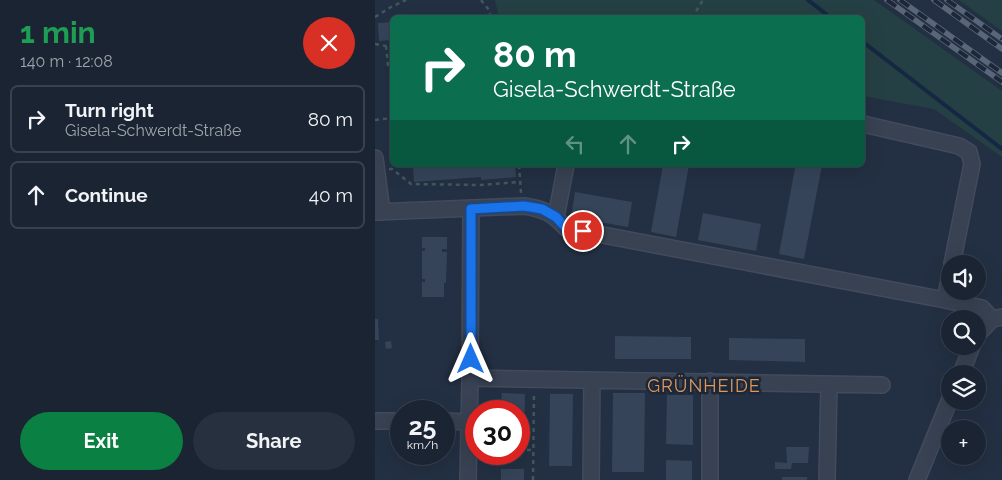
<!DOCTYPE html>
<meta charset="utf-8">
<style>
:root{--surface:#1a2432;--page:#27303e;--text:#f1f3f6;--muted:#9fa4ac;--line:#38414d;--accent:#0b8043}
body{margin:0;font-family:Raleway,sans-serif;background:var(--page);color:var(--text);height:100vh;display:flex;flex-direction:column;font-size:19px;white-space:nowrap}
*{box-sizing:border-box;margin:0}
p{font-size:16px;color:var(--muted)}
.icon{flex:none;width:28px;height:28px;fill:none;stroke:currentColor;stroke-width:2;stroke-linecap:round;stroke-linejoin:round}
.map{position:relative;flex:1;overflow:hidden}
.details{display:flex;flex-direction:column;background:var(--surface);width:375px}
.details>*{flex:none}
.hud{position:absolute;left:15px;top:15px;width:475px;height:152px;border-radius:8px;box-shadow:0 5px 20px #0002,0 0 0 1px var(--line);background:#0b6e4f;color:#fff;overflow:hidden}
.tools{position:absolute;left:566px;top:255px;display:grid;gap:10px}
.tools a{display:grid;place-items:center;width:45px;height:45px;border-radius:50%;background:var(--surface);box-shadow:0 5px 20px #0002,0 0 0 1px var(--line);font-size:25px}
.speed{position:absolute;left:15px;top:400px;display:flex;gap:10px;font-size:25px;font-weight:700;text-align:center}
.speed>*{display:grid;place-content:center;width:65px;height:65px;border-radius:50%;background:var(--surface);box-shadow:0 5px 20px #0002,0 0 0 1px var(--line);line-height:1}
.speed small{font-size:12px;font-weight:400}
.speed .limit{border:8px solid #d22;background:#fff;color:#111}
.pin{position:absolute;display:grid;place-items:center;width:42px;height:42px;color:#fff;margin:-21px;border:2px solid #fff;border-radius:50%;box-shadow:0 1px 5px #0007}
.me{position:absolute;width:55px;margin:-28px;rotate:0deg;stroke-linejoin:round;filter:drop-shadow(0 0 4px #0008)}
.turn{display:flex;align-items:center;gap:18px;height:105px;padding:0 20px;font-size:22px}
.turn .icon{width:65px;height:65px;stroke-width:2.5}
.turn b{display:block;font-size:35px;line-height:42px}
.lanes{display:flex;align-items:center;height:48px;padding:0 20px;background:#0003;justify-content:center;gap:25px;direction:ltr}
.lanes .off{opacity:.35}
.round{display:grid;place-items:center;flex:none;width:52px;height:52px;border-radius:26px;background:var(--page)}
.summary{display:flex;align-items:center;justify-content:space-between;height:85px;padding:0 20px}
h1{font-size:30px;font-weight:700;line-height:38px;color:#1e9e55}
.primary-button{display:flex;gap:10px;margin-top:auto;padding:10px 20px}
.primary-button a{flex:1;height:58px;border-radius:30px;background:var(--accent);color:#fff;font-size:20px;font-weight:700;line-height:58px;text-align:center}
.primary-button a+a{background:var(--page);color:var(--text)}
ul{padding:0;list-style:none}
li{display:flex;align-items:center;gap:15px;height:68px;margin:0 10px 8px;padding:0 10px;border:2px solid var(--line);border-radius:8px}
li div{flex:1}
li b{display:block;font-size:19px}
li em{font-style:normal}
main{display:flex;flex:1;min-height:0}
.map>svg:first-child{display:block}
</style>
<main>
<section class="details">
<div class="summary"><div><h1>1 min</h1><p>140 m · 12:08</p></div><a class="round" style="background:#d93025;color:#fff"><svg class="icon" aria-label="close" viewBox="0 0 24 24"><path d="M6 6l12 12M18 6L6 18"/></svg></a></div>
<ul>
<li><svg class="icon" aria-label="right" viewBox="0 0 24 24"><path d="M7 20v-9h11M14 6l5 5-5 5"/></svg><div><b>Turn right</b><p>Gisela-Schwerdt-Straße</p></div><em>80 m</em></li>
<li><svg class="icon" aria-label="ahead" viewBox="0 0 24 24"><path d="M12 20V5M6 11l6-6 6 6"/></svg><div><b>Continue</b></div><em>40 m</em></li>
</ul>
<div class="primary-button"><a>Exit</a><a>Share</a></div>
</section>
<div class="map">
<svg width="627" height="480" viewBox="0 0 627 480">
<rect width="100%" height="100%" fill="#233043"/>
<path fill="#254044" d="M120 0H499L627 91V157L559 109 488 96V18H124Z
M584 0H627V31Z"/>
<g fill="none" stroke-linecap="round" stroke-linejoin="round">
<path stroke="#152742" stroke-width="4" d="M433 0 456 18
M488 42 627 149"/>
</g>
<path fill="#354459" d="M18 22V40L4 41 3 23Z
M38 165H140L141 177 106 180V177L39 182Z
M288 165H314L301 237 276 232Z
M408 165H447L429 259 404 254 420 168Z
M200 192 257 202 253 227 196 217Z
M328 213 386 224 381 251 323 240Z
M47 237H72V249H67V252H72L71 283H69V297H47V282H50V279H47V251H50V248H47Z
M0 319H3L4 340H0Z
M240 336 316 337V359H240Z
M354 338 430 339V362L354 360Z
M16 341 17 348 11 349 10 342Z
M127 393 150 394 149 440H144V411H125Z
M238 393H270L269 472H237Z
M175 394H198L197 466H174Z
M292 395H318V445L291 444Z
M411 447H434L433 463H417L416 469H400V462L412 463Z
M291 460 317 461V480H291Z
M126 469H149V480H126Z
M407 477H432V480H407Z"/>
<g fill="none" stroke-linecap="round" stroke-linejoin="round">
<defs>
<path id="street" d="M488 124 584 146 594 152 597 164 577 264
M0 158 7 212
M0 212 149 206C169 209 177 213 191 228L570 300 607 308 617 319
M181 217 191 165
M570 300 575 275
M602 335 617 319 627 317
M586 374 597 346
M95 378 507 385
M0 421H26
M69 421 94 422
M93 480 95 378 96 209
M216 480 217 380
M335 480V381
M452 480 454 384
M542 480 575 399"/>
</defs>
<use href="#street" stroke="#424b5c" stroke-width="18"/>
<path stroke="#3f595c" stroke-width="2.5" stroke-dasharray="4 4" stroke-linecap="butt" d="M106 0 114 10 116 18
M0 17 16 7 31 0
M317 18 328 0
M0 44 11 46 18 45
M11 46 13 66 18 68
M488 55H490
M0 120 18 118
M144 165 146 193
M14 169H17L36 184 105 185 144 182
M144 450H158
M158 480 159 392"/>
<use href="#street" stroke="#384252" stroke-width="15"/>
<defs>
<path id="rail" d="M512 0 627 82
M525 0 627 73
M559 0 627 49
M572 0 627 39"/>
</defs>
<use href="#rail" stroke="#59667a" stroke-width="5.5"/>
<use href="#rail" stroke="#1c2738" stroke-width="4" stroke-dasharray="11" stroke-linecap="butt"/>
</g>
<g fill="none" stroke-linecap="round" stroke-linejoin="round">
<defs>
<path id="route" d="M96 359V209L149 206 167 209 181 217 191 228 208 231"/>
</defs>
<use href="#route" stroke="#114b97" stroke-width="12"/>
<use href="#route" stroke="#1a73e8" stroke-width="9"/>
</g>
<g text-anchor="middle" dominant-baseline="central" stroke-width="5" stroke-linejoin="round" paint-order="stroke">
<g font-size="18" letter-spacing="1" fill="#e0975c" stroke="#1c2738">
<text x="329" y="385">GRÜNHEIDE</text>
</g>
</g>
</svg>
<div class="tools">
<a><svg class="icon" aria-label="sound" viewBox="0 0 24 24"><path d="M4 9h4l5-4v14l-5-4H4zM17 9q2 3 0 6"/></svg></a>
<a><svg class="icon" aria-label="search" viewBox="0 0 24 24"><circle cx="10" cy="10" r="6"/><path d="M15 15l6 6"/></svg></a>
<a><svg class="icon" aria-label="layers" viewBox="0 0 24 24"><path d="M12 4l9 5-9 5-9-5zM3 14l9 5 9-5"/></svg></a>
<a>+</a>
</div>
<div class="speed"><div>25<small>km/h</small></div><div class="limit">30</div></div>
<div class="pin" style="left:208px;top:231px;background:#d93025"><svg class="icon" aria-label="arrive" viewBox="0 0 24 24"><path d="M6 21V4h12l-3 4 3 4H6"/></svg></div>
<svg class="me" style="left:96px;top:359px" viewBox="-20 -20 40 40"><path d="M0-17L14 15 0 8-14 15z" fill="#1a73e8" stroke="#fff" stroke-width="4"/></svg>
<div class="hud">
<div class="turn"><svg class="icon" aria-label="right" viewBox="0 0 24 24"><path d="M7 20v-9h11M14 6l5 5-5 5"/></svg><div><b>80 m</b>Gisela-Schwerdt-Straße</div></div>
<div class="lanes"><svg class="icon off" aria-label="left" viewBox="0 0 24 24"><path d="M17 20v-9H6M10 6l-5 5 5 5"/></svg><svg class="icon off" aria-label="ahead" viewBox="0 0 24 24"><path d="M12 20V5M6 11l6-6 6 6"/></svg><svg class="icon" aria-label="right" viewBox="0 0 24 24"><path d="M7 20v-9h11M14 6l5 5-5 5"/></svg></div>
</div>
</div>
</main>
